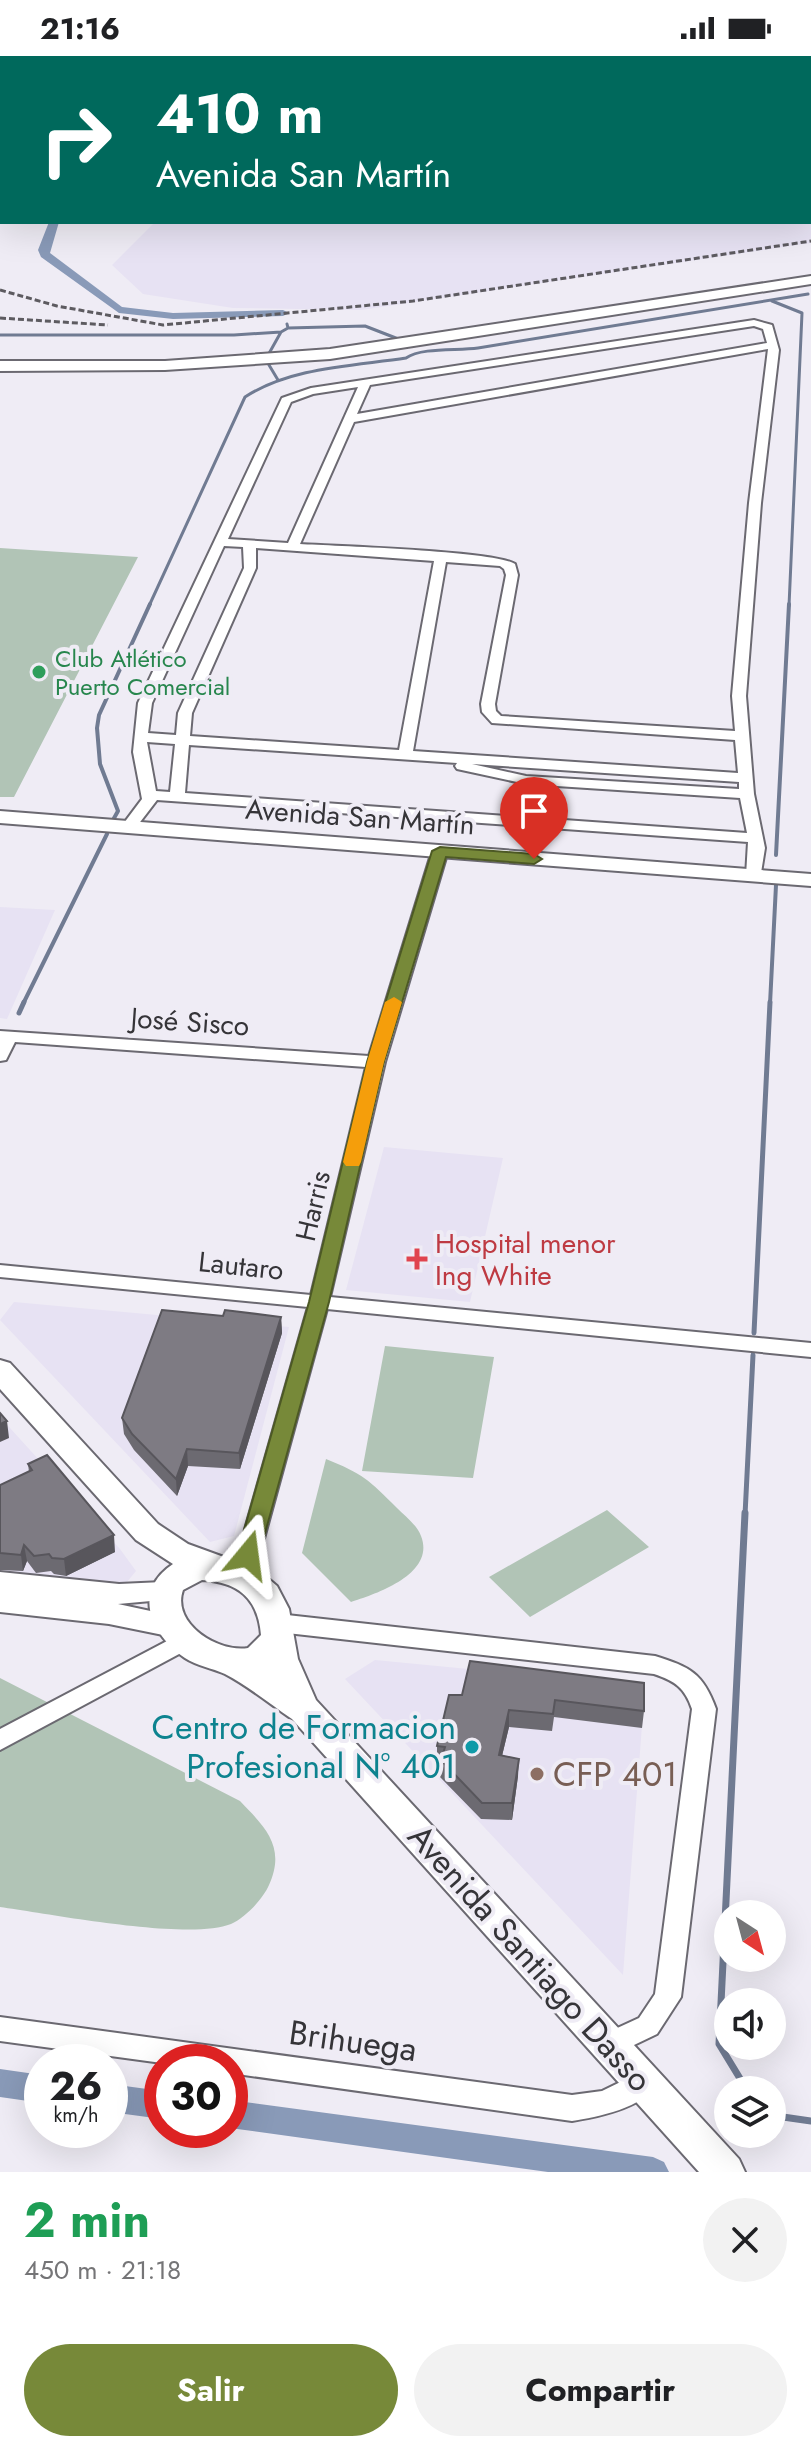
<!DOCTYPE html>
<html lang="es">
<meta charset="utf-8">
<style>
:root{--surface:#fff;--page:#f2f2f2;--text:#202124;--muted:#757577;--accent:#778939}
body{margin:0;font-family:Jost,sans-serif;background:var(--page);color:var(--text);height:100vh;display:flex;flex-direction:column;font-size:30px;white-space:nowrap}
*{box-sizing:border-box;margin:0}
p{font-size:26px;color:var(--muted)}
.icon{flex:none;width:44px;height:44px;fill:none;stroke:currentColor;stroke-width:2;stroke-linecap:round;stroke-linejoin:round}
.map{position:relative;height:2116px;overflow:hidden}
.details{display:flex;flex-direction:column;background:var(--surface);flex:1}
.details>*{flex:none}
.banner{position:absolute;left:0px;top:0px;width:812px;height:168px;box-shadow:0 8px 32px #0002;background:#00695c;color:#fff;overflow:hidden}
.needle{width:52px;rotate:144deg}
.buttons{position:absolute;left:714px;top:1844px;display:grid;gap:16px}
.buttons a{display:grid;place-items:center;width:72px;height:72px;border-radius:50%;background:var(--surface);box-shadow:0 8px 32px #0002;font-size:40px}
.speed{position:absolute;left:24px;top:1988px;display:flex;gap:16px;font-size:40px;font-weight:700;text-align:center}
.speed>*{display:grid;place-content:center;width:104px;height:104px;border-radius:50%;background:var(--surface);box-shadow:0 8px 32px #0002;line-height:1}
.speed small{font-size:20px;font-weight:400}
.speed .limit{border:12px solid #d22;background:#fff;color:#111}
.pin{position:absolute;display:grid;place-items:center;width:68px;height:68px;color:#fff;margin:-82px -34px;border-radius:50% 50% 50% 0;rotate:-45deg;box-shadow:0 0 8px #0007}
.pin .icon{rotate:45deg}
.me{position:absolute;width:88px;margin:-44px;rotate:16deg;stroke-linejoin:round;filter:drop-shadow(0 0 6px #0008)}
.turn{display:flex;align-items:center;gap:28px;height:168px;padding:0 24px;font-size:36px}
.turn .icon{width:104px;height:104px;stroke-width:2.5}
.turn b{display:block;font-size:56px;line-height:68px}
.round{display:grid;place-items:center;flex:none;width:84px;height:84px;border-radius:42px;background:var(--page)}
.headline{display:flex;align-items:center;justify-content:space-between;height:136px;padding:0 24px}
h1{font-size:48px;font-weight:700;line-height:60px;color:#1e9e55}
.primary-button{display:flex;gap:16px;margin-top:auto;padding:16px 24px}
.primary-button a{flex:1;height:92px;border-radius:48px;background:var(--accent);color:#fff;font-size:32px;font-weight:700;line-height:92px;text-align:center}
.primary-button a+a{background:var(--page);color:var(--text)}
.status{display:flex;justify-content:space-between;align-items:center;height:56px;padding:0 40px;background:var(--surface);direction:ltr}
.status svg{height:22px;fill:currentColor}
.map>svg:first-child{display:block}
</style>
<div class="status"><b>21:16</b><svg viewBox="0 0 49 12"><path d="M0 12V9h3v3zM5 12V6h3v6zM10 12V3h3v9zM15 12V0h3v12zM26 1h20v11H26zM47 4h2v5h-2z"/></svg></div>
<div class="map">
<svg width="811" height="2116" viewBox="0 0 811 2116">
<rect width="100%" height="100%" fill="#efecf5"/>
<path fill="#e7e2f3" d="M260 0H811V187L361 254 233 252 143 238 112 209 155 166H810V2Z
M0 851 55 854 7 963 0 962Z
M384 1091 503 1102 470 1246 346 1234Z
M14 1246 289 1271 234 1480 210 1486 0 1264Z
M0 1361 120 1493 136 1515 122 1532 0 1518Z
M375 1604 645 1630 623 1919 345 1623Z"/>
<path fill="#b1c4b6" d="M0 492 138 501 14 741H0Z
M385 1290 494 1301 473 1422 362 1415Z
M326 1403C363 1418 368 1423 397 1452 405 1460 417 1469 421 1480 436 1518 376 1538 351 1546L302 1497Z
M607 1454 649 1491 530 1561 489 1521Z
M0 1622 240 1745C266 1772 286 1791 269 1829 263 1843 245 1862 231 1868 189 1885 51 1858 0 1851Z"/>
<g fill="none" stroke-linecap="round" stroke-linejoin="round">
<path stroke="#707b92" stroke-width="3" d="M772 245 802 257 789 550
M288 272 365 270 401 284
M0 279H234L281 276
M267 301 281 276 288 272 287 268
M269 309 278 324
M149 550 245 341C291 311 353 310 406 302 422 291 457 295 478 292L808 238"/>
<path stroke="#707b92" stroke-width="4" d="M113 764 118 755 100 708 97 672 99 659 150 548
M776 799 789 548
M23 948 107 778
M770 948 776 829"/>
<path stroke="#707b92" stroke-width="5" d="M19 957 24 946
M754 1277 770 946
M745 1459 753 1299"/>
<path stroke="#707b92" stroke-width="7" d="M745 1457 719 1988 747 2034
M772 2053 783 2061 811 2065"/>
<path fill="#899ab8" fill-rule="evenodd" d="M49 166H59L50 197 122 251 173 257 283 254 289 257 283 260 173 263 119 257 41 201 38 194Z
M0 2013 42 2019V2047L0 2041Z
M110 2028 162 2035V2063L110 2056Z
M230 2044 653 2101 664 2106 669 2116H548L230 2072Z"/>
<defs>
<path id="minor" d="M754 264 772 269 779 294 761 447 746 640 754 738 765 792 760 823 754 825 746 820 748 786 157 744 134 774H124L121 771 142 743 133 696 138 647 282 342 311 332ZM754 270 763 273 767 287 357 358 370 329ZM768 293 749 447 732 640 735 675 501 660 496 655 495 648 518 519 515 508C496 495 335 490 300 488L354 366ZM358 331 288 487 228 483 291 346 313 338ZM224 490 243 491 244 512 178 657 176 679 148 677 152 647ZM256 492 434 505 399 694 190 680 192 657 256 512ZM446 506 500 510 504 513 506 519 481 648 482 656 492 667 735 684 738 717 413 695ZM147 686 175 688 170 736 156 735ZM189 689 457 707 455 710 457 713 526 728 740 742 747 777 185 737ZM472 708 739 726V733L526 720Z
M440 790 448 795 385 1006 330 1241 811 1287V1301L327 1253 254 1519 251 1525 243 1527 235 1525 232 1519 308 1251 0 1221V1209L311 1239 366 1011 15 986 6 1004 0 1005V975L369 1000 432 795Z
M278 1558 655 1600C690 1611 703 1617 716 1653L681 1941 657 1978 609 2001 600 1998 596 1989 600 1980 639 1962 655 1938 692 1653C685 1632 675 1625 654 1618L278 1576 270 1573 267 1567 270 1561Z
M186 1575 194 1578 197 1584 194 1590 0 1694V1673Z
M0 1961 572 2039 602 2035 643 2015 653 2018 657 2027C645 2052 597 2061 572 2065L230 2017V2006L162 2007 0 1985Z"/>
<path id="tertiary" d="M0 755 811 818V830L0 767Z
M0 1516 119 1528 163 1526 173 1529 177 1536 173 1543 118 1548 183 1562 187 1570 183 1578 173 1581 109 1568 0 1556Z"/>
<path id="secondary" d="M811 220V228L330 303 165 314 0 315V305H165L330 293Z
M0 1304 10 1307 158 1468 188 1488 257 1513 277 1530 289 1553 298 1603 316 1644 739 2103 745 2116H699L292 1663C270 1648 248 1630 225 1618 212 1612 197 1610 185 1602 150 1578 132 1535 173 1508L136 1484 0 1333ZM202 1524C238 1526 258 1542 261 1579L248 1592C219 1597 171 1568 183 1534Z"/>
</defs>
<use href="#minor" stroke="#6b6971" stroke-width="4"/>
<use href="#tertiary" stroke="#6b6971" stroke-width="4"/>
<use href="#secondary" stroke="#6b6971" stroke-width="4"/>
<use href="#minor" fill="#fff" fill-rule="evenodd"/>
<use href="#tertiary" fill="#fff" fill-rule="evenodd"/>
<use href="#secondary" fill="#fff" fill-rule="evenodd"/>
<path stroke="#5d5b60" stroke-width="3" stroke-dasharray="6 3" stroke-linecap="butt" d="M0 234 57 250 163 269 413 245 811 185
M0 262 108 269"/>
</g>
<path fill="#6c6a71" d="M223 1260 281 1261 282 1277 240 1413 188 1410 177 1440 134 1394 124 1378 122 1362Z
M28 1408 115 1496 66 1520 54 1518 51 1515 36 1517 27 1505 23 1515 0 1514V1429L29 1416Z
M470 1605 644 1655 642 1672 554 1661 552 1675 509 1671 502 1700 518 1720 512 1764 481 1763 440 1721 441 1708 437 1707V1690L462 1639Z"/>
<path fill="#58565c" d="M281 1261 282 1277 240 1413 239 1397Z
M7 1365 9 1382 0 1386V1368Z
M187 1393 188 1410 177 1440 176 1423Z
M114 1479 115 1496 66 1520 64 1503Z
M24 1489 27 1505 23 1515 21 1499Z
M509 1654V1671L498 1716 499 1699Z
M519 1703 518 1720 512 1764V1747Z"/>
<path fill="#7e7b83" stroke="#58565c" stroke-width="2" d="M162 1254 223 1260 225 1254 281 1261 239 1397 187 1393 176 1423 132 1378 122 1362Z
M0 1357 7 1365 0 1368Z
M47 1399 114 1479 64 1503 52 1502 49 1498 34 1500 24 1489 21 1499 0 1497V1429L32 1414 28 1408Z
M470 1605 644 1627V1655L555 1644 553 1658 509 1654 499 1699 519 1703 512 1747H482L441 1704 445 1691 437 1690 449 1639H462Z"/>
<path fill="#778939" stroke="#4d5925" stroke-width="2" d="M440 791 534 798 542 803 534 808 446 801 384 1006 329 1246 259 1499 256 1505 248 1508 240 1505 237 1499 309 1246 367 1006 432 795Z"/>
<path fill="#f59e0b" d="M394 941 402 946 384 1006 361 1106 359 1110H346L343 1106 367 1006 385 946Z"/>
<circle fill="#2e9e5b" stroke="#efecf5" stroke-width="3" cx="39" cy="616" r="8"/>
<path fill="#e0444e" stroke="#efecf5" stroke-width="3" d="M413 1191h8v8h8v8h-8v8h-8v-8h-8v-8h8z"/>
<circle fill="#0f9aa8" stroke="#efecf5" stroke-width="3" cx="472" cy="1691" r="8"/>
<circle fill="#8d6e63" stroke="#efecf5" stroke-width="3" cx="537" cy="1718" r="8"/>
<g text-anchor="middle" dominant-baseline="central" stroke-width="8" stroke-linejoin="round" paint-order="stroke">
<g font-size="24" fill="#27864d" stroke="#efecf5" text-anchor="start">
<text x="55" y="602">Club Atlético<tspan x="55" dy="28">Puerto Comercial</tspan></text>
</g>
<g font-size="28" fill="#353438" stroke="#efecf5">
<text transform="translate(360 761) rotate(4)">Avenida San Martín</text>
<text transform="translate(190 966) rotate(4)">José Sisco</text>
<text transform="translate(313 1150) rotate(-77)">Harris</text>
<text transform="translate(241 1210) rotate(6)">Lautaro</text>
</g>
<g font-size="28" fill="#be3a42" stroke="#efecf5" text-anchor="start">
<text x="435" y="1187">Hospital menor<tspan x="435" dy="32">Ing White</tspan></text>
</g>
<g font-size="34" fill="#0d838f" stroke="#efecf5" text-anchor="end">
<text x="456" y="1671">Centro de Formacion<tspan x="456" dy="39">Profesional N° 401</tspan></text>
</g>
<g font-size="34" fill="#785e54" stroke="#efecf5" text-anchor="start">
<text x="553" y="1718">CFP 401</text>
</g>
<g font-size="34" fill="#353438" stroke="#efecf5">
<text transform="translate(530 1902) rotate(48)">Avenida Santiago Dasso</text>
<text transform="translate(353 1985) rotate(8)">Brihuega</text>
</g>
</g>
</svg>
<div class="buttons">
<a><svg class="needle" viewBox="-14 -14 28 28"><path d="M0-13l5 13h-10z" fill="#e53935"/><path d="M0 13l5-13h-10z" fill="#757577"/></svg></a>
<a><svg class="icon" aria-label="sound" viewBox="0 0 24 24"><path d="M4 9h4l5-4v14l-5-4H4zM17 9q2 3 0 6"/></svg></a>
<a><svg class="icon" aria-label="layers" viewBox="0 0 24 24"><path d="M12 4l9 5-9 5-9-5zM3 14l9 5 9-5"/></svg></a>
</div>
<div class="speed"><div>26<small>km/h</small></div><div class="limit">30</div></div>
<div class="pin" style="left:534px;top:803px;background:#d93025"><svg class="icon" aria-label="arrive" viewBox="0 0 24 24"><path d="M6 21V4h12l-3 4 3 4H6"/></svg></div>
<svg class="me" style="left:248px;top:1499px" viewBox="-20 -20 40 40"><path d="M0-17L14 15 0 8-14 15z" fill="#778939" stroke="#fff" stroke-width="4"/></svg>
<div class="banner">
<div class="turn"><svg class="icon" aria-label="right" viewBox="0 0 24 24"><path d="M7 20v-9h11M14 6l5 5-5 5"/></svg><div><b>410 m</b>Avenida San Martín</div></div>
</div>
</div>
<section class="details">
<div class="headline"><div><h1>2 min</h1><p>450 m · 21:18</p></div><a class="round"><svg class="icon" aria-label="close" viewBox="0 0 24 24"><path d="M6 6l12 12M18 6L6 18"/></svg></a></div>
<div class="primary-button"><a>Salir</a><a>Compartir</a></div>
</section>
